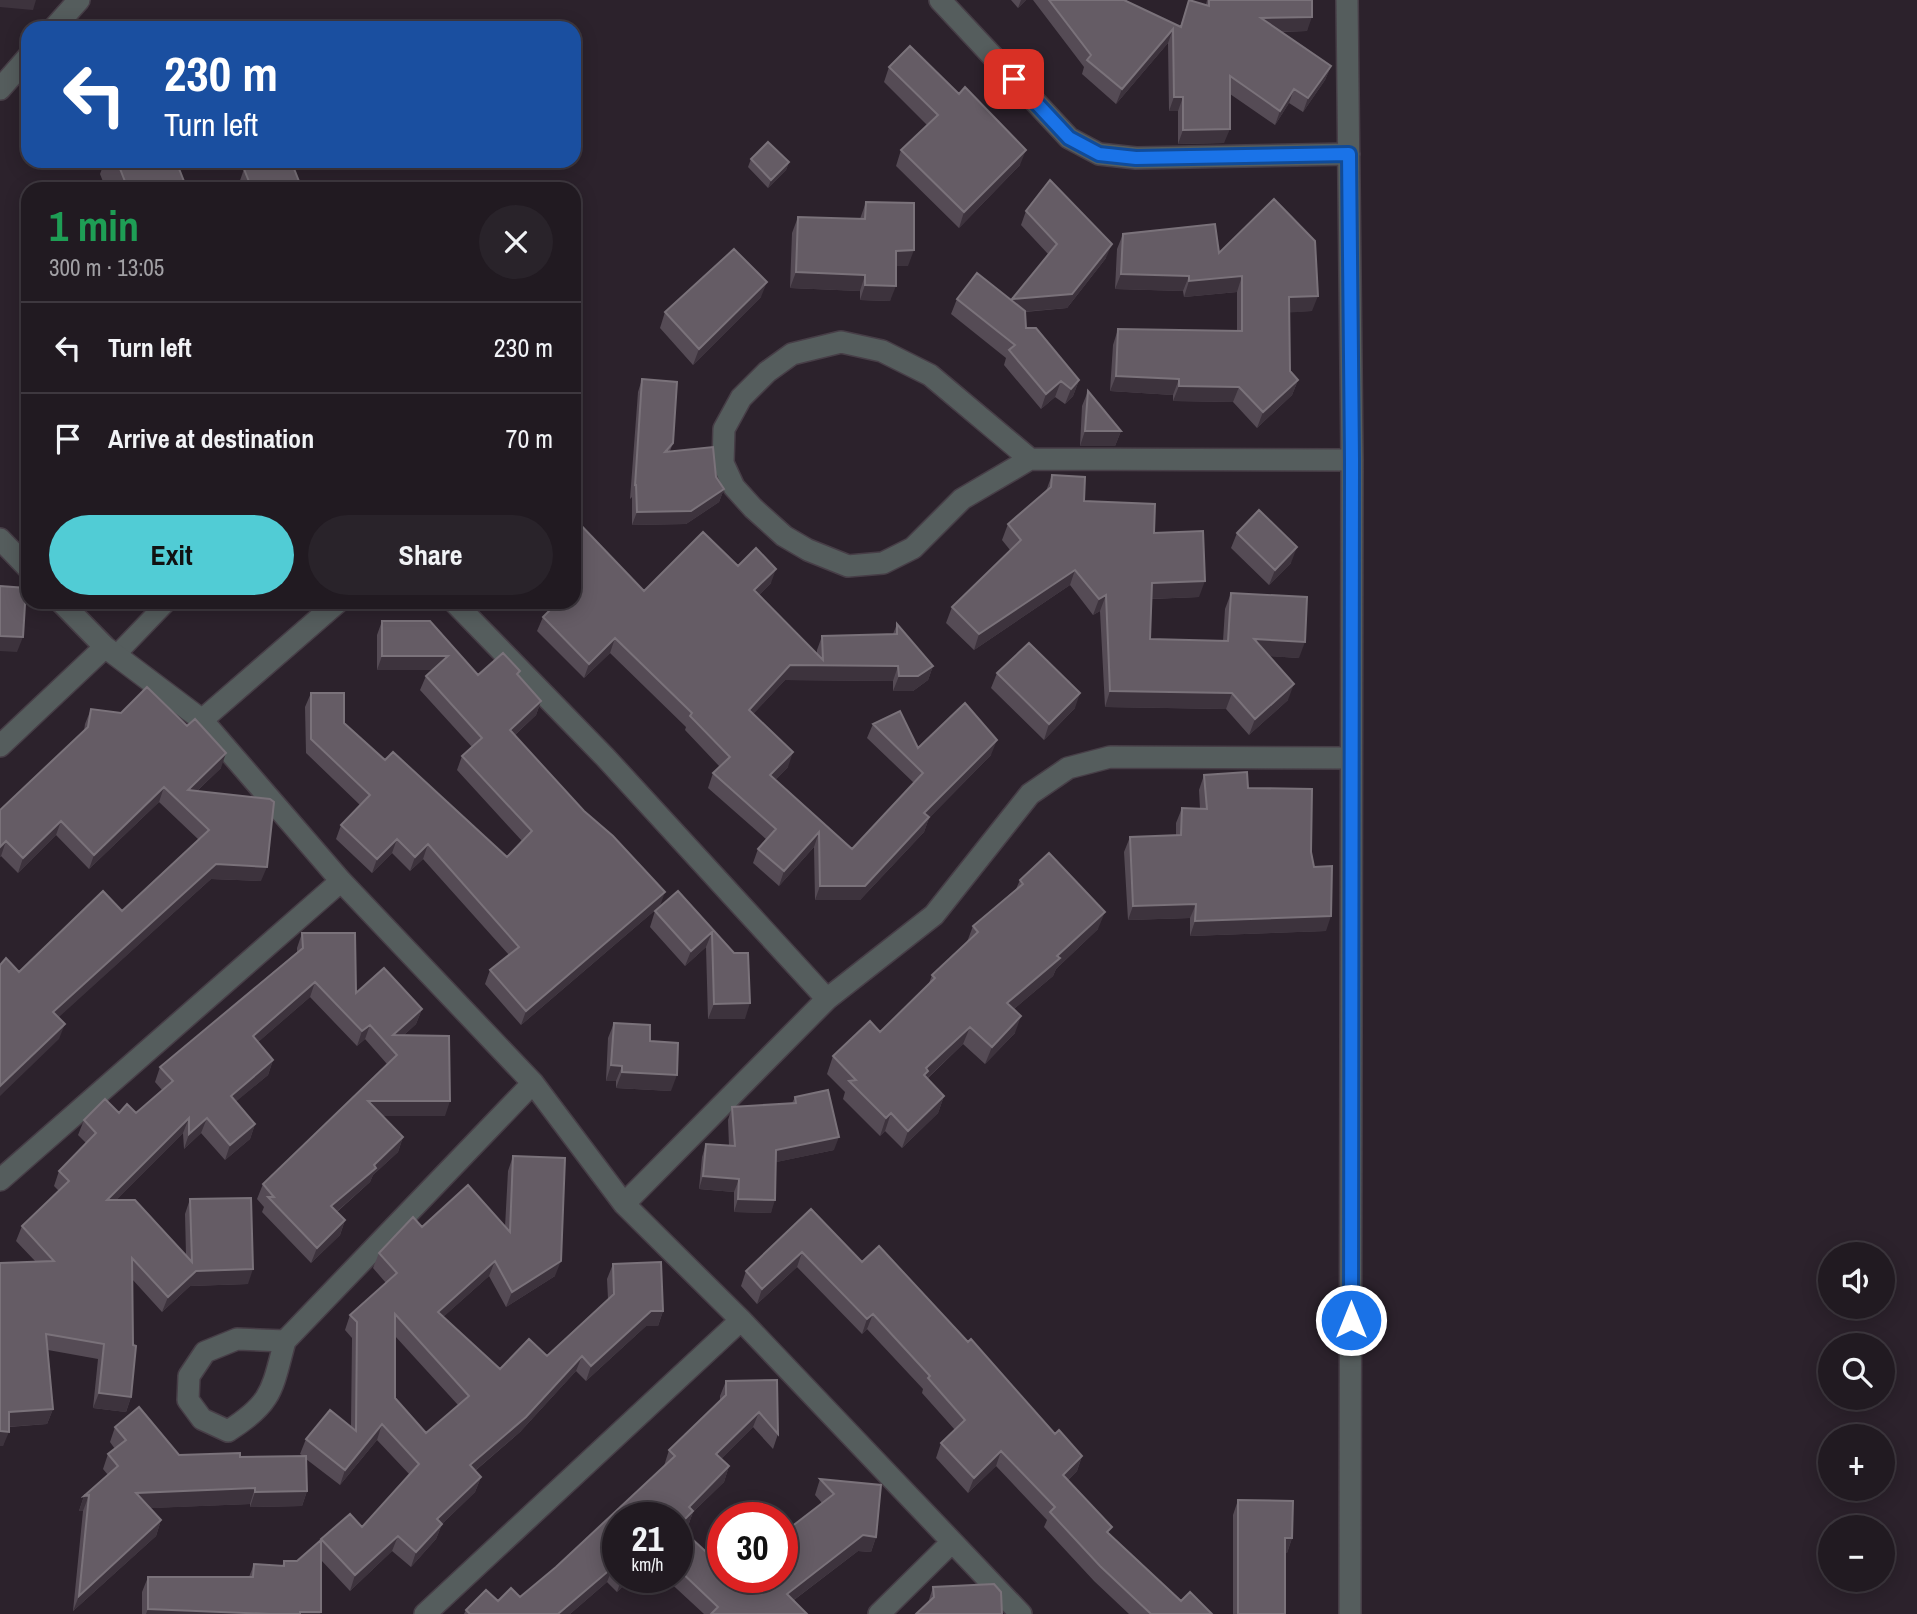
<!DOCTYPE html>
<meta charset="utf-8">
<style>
:root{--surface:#211a21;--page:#29232a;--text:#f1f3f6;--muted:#a2a1a5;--line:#3e383f;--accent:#51ccd5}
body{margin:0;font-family:"Archivo Narrow",sans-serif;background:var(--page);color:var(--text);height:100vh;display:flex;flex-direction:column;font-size:26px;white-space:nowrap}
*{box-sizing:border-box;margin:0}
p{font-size:23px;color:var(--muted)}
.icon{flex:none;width:38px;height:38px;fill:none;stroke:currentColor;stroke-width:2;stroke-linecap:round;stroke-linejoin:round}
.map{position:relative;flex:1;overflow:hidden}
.sheet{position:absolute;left:21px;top:182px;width:560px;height:427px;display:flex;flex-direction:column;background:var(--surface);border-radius:21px;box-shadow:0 4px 18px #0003,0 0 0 2px var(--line)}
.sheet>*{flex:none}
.banner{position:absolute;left:21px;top:21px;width:560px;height:147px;border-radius:21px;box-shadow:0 4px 18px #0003,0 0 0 2px var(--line);background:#1a4fa0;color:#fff;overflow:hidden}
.buttons{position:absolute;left:1818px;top:1242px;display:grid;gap:14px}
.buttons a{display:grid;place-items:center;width:77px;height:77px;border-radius:50%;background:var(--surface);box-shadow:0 4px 18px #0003,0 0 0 2px var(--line);font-size:35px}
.speed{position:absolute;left:602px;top:1502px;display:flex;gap:14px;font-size:35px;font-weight:700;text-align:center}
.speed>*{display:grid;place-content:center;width:91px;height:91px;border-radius:50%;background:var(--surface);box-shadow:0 4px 18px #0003,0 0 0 2px var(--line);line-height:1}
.speed small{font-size:18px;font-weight:400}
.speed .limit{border:10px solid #d22;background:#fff;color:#111}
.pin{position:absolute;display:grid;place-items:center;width:60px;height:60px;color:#fff;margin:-30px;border-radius:14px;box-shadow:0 4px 10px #0006}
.me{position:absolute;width:77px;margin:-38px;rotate:0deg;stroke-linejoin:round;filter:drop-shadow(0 0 5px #0008)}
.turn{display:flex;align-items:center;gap:24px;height:147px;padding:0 28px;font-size:32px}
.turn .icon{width:91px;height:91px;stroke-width:2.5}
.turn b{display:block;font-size:49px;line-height:60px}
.round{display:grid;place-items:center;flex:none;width:74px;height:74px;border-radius:37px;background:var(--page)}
.headline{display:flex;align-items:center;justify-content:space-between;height:119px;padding:0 28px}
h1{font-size:42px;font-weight:700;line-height:52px;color:#1e9e55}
.action{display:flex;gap:14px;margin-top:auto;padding:14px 28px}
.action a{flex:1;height:80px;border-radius:42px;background:var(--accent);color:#111;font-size:28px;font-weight:700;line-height:80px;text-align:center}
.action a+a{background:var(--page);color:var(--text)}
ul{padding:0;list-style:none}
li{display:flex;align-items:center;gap:21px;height:91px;padding:0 28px;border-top:2px solid var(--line)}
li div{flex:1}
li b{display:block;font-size:26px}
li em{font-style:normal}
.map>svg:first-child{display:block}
</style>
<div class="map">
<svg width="1917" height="1614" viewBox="0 0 1917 1614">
<rect width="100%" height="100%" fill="#2c222c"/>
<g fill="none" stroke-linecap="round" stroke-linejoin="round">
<defs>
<path id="lane" d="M116 655 167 602"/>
<path id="street" d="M940 0 1069 138 1099 154 1136 158 1349 154
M1347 0 1352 460 1350 1614
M54 28 79 0
M0 89 28 57
M1030 459 930 375 882 351 841 342 792 354 767 372 741 398 724 429 723 463 734 487 753 508 784 536 808 550 848 566 883 563 913 548 962 499 1030 459 1352 460
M0 539 28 568
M61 602 105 647 202 720 341 881 533 1083 624 1204 741 1320 1021 1614
M454 602 605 757 827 999
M202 720 338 602
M0 746 105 647
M0 1180 341 881
M624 1204 827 999 934 915 1030 794 1068 768 1110 757 1350 758
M285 1341 237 1339 205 1352 189 1376 188 1400 202 1419 228 1431C273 1403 272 1389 285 1341L533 1083
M425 1614 741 1320
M879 1614 952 1542"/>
</defs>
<use href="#lane" stroke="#473e47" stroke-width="21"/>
<use href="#street" stroke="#473e47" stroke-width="24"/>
<use href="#lane" stroke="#555d5d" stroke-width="18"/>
<use href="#street" stroke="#555d5d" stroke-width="21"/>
</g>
<path fill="#554b55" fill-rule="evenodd" d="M1011 0H1026L1018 8Z
M1033 0H1127V1L1180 27 1189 0 1206 5 1207 0H1312L1307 31 1281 32 1331 66 1325 80 1303 112 1289 103 1275 125 1230 94 1224 143 1178 144V111H1169L1168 43 1116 104 1082 74 1084 67Z
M889 67 1020 165 959 228 896 166 901 150 927 125 884 82Z
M751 159 789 162 786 170 768 188 748 167Z
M105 161H176L187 189H106L100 174Z
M244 169 302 189H237Z
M866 202 908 266H896L890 301 860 300V291L790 288 792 233 798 217 860 219Z
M1026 211 1106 258 1067 308 1025 312 1026 328 1079 380 1073 396 1065 404 1055 397 1041 409 1004 365 1006 358 951 314 957 299 1012 300 1048 254 1021 225Z
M1123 234 1219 253 1312 311 1289 312 1290 371 1298 380 1292 395 1257 428 1233 402 1173 401V395L1110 391 1113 345 1118 329 1237 331V292L1184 297 1183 291 1115 289 1117 249Z
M761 297 693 365 660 328 665 312Z
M642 379 673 443 670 451 716 477 724 489 719 502 686 524 632 525V497L630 499 638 392Z
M1088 391 1121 431 1115 446H1080L1082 406Z
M1052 475 1084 501 1154 533 1199 597 1152 599 1150 639 1223 641 1225 609 1231 593 1299 658 1269 656 1288 700 1249 735 1226 709 1105 707 1100 611 1093 615 1070 585 974 650 946 623 952 607 1010 550 1002 540 1008 524 1046 491Z
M1237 533 1291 563 1269 585 1231 548Z
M738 566 771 583 759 595 817 654V650L822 636 893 634 897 624 933 666 928 680 913 691H893V681L785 680 753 714 788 767 775 780 852 849 914 783 867 738 873 724 918 748 991 755 929 818 924 832 860 900H815L814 847 779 886 753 863 758 849 767 840 708 788 713 773 720 767 685 730 686 727 610 653 584 678 537 631 543 617Z
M382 621 478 675 520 671 518 676 541 701 536 715 515 735 660 906 521 1025 485 984 490 970 509 955 423 859 410 871 392 853 372 873 336 839 341 825 360 805 306 753 305 707 311 693 385 760 507 857 522 841 457 770 462 756 472 747 420 690 426 676 433 670H377V635Z
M997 673 1075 708 1044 740 991 688Z
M91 709 221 768 197 791 261 881 211 879 58 1017 59 1039 19 972 122 911 199 840 159 802 89 869 56 835 18 873 1 856 0 857V810L84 731 85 724Z
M1204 775 1248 788 1311 852 1326 931 1190 936V918L1128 920 1124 852 1130 837 1176 835V823L1182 808 1200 809 1199 790Z
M1020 880 1098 929 1056 969 1053 976 1014 1009 1015 1033 985 1064 963 1044 927 1079 944 1096 938 1113 902 1148 885 1131 880 1136 843 1099 845 1092 827 1074 833 1056 880 1032 928 986 932 975 967 942 973 926 1016 889Z
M678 891 734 953 745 1019H708L706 947 685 966 650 927 655 911Z
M302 933 356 993 422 1009 416 1024 404 1035 445 1116H382L403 1137 398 1152 373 1175 370 1182 337 1212 345 1220 340 1235 311 1263 262 1212 264 1207 257 1199 263 1184 387 1064 365 1039 357 1046 310 997 258 1042 273 1060 268 1075 236 1101 255 1124 250 1139 225 1160 201 1133 184 1149 183 1133 116 1200 186 1255 185 1214 190 1199 248 1284 190 1286 162 1312 132 1279 131 1397 126 1412 93 1408 98 1359 48 1350 53 1409 47 1424 9 1427 3 1446 35 1261 16 1241 22 1226 59 1191 54 1186 59 1171 86 1143 78 1135 84 1120 119 1113H136L162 1090 155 1082 160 1067 297 952V948Z
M614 1023 650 1041 671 1091 616 1088V1081H606L608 1038Z
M795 1097 834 1150 776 1162 771 1213 734 1212V1192L699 1189 702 1157 706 1144 729 1146 728 1120 732 1107 792 1103Z
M513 1156 555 1276 506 1307 489 1276 443 1317 500 1369 547 1356 608 1299 607 1279 613 1264 663 1311 658 1326H646L586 1381 576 1371 520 1432 475 1471 481 1477 475 1492 442 1524 436 1539 411 1567 392 1551 350 1591 321 1560 320 1614H142V1592L148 1577H249L254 1564 282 1566 284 1561H297L321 1540 362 1527 410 1475 377 1440 340 1485 306 1459 307 1491 302 1506 250 1507V1504L149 1508 161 1520 156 1536 73 1611 83 1511H79L84 1496 108 1475 103 1469 108 1454 115 1449 110 1442 115 1427 179 1455 240 1457 303 1456 300 1454 306 1439 351 1426 352 1338 345 1330 350 1315 386 1283 373 1268 379 1253 422 1227H505L508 1171ZM395 1336 458 1405 426 1433 395 1398Z
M811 1209 862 1262 1055 1434 1082 1456 1077 1471 1068 1480 1110 1535 1181 1601 1212 1614H1129L1094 1581 1044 1527 1047 1520 996 1466 968 1493 936 1458 941 1443 955 1430 922 1393 923 1389 867 1329 862 1334 797 1267 757 1304 741 1286 746 1271Z
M777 1380 778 1434 773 1449 753 1427 721 1459 729 1466 724 1482 693 1512 688 1526 683 1531 715 1560 782 1577 822 1503 815 1495 820 1479 876 1537 871 1552 858 1551 794 1600 807 1614H704L664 1577H677V1517H618V1577H632L617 1592 607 1582 570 1614H464L466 1610 498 1601 520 1597 556 1567 664 1466 669 1450 720 1400V1396L726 1381Z
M1238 1500 1292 1538 1287 1553H1285V1614H1233V1515Z
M933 1587 1002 1614 928 1603Z"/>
<path fill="#3d333d" d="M0 0H36L33 10 0 7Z
M1021 0H1026L1018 8Z
M1312 17 1307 31 1256 32 1261 18Z
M1173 29 1168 43 1116 104 1122 89Z
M1331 66 1325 80 1303 112 1308 98Z
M1294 89 1289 103 1275 125 1280 111Z
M1174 97H1183L1178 111H1169Z
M1230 129 1224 143 1178 144 1183 130Z
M1026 150 1020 165 959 228 964 212Z
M789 162 786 170 768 188 771 180Z
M1112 244 1106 258 1067 308 1007 313 1012 299Z
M914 250 908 266H890L896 251Z
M796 272 865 275 860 291 790 288Z
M1121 274 1189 276 1183 291 1115 289Z
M1242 276 1237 292 1184 297 1189 281Z
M767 282 761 297 693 365 699 349Z
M865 285 896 286 890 301 860 300Z
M1318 296 1312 311 1283 313 1289 297Z
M1116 376 1179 379 1173 395 1110 391Z
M1079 380 1073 396 1065 404 1071 389Z
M1298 380 1292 395 1257 428 1263 412Z
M1061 381 1055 397 1041 409 1046 394Z
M1179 386 1239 387 1233 402 1173 401Z
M1085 431H1121L1115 446H1080Z
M724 489 719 502 686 524 632 525 637 512Z
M1297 547 1291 563 1269 585 1275 570Z
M776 569 771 583 749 605 754 590Z
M1075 570 1070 585 974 650 979 634Z
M1205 581 1199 597 1146 599 1152 583Z
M1106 595 1100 611 1093 615 1099 599Z
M0 636 23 637 17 652 0 651Z
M615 638 610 653 584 678 589 664Z
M1254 639 1305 642 1299 658 1248 655Z
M382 656H448L443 670H377Z
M790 665 898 666 893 681 785 680 744 724 749 710Z
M933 666 928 680 913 691H893L899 676Z
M1294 684 1288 700 1249 735 1255 719Z
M1110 691 1232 693 1226 709 1105 707Z
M1080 693 1075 708 1044 740 1049 724Z
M541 701 536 715 505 744 510 730Z
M997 740 991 755 929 818 924 832 860 900H815L820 886 924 813Z
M793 752 788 767 765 790 770 775Z
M226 753 221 768 183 804 188 790Z
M164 787 159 802 89 869 94 855Z
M61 821 56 835 18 873 23 858Z
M819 832 814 847 779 886 784 871Z
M397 839 392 853 372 873 377 859Z
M6 841 1 856 0 857V847Z
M428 844 423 859 410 871 415 857Z
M216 864 267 867 261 881 211 879 48 1027 53 1012Z
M665 892 660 906 521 1025 526 1011Z
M1196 904 1190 918 1128 920 1133 906Z
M1105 912 1098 929 1056 969 1053 976 1001 1020 1007 1003Z
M1331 916 1326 931 1190 936 1195 921Z
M712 932 706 947 685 966 691 951Z
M315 982 310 997 248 1051 253 1036Z
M750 1003 745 1019H708L714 1004Z
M422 1009 416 1024 391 1047 393 1035Z
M1021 1016 1015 1033 985 1064 992 1047Z
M65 1024 59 1039 0 1096V1086Z
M370 1025 365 1039 357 1046 362 1031Z
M970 1027 963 1044 925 1080 922 1088 926 1068Z
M273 1060 268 1075 226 1110 231 1096Z
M611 1065 622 1066 616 1081H606Z
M622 1072 677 1075 671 1091 616 1088Z
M944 1096 938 1113 902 1148 908 1131Z
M368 1101H450L445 1116H362Z
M891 1113 885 1131 880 1136 886 1118Z
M189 1118 183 1133 101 1215 107 1200Z
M207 1118 201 1133 184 1149 189 1134Z
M255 1124 250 1139 225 1160 230 1145Z
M403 1137 398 1152 373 1175 370 1182 326 1221 331 1206Z
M839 1137 834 1150 772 1163 776 1150Z
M703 1176 739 1179 734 1192 699 1189Z
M738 1199 775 1200 771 1213 734 1212Z
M345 1220 340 1235 311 1263 317 1248Z
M802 1252 797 1267 757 1304 762 1289Z
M495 1261 489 1276 432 1327 438 1312Z
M561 1261 555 1276 506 1307 512 1292Z
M253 1269 248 1284 190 1286 162 1312 168 1297 196 1271Z
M651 1311H663L658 1326H646L586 1381 591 1366Z
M873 1314 867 1329 862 1334 867 1319Z
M582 1356 576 1371 520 1432 464 1480 470 1465Z
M99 1393 131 1397 126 1412 93 1408Z
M53 1409 47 1424 4 1427 9 1412Z
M759 1412 753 1427 711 1469 716 1454Z
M382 1424 377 1440 340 1485 345 1470Z
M0 1431 9 1432 3 1446H0Z
M1001 1451 996 1466 968 1493 974 1478Z
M1082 1456 1077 1471 1057 1490 1063 1475Z
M729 1466 724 1482 693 1512 688 1526 677 1536V1527L689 1507Z
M481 1477 475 1492 442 1524 436 1539 411 1567 416 1552 437 1519Z
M255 1488 250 1504 130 1509 136 1493Z
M307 1491 302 1506 250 1507 255 1492Z
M89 1495 83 1511H79L84 1496Z
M161 1520 156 1536 73 1611 79 1596Z
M863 1535 876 1537 871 1552 858 1551 782 1609 787 1594Z
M398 1536 392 1551 350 1591 355 1575Z
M1285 1538H1292L1287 1553H1280Z
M613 1567 607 1582 570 1614H558Z
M622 1577H632L617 1592Z
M148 1609 270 1614H146Z
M300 1612H321L320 1614H299Z"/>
<path fill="#655c65" stroke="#7a727a" stroke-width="2" fill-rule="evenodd" d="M1049 0H1124L1181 27 1189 0 1209 6V0H1312V17L1261 18 1331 66 1308 98 1294 89 1280 111 1230 76V129L1183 130V97H1174L1173 29 1122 89 1087 60 1091 55Z
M910 46 959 94 965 87 1026 150 964 212 901 150 938 115 889 67Z
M768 142 789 162 771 180 751 159Z
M117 161H176L187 189H128Z
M265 161H291L302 189H252L244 169Z
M1050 180 1112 244 1072 294 1012 299 1057 244 1026 211Z
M1274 199 1315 241 1318 296 1289 297 1290 371 1298 380 1263 412 1239 387 1179 386V379L1116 376 1118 329 1242 331V276L1189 281V276L1121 274 1123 234 1215 224 1219 253Z
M866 202 914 203V250L896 251V286L865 285V275L796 272 798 217 865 219Z
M734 249 767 282 699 349 665 312Z
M977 273 1025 311 1026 328H1036L1079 380 1071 389 1061 381 1046 394 1009 350 1015 345 957 299Z
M642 379 677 382 673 443 665 452 713 447 716 477 724 489 691 511 637 512 636 484 635 486Z
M1088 391 1121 431H1085Z
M1052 475 1085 477 1084 501 1155 504 1154 533 1203 531 1205 581 1152 583 1150 639 1228 641 1231 593 1307 597 1305 642 1254 639 1294 684 1255 719 1232 693 1110 691 1106 595 1099 599 1075 570 979 634 952 607 1021 540 1008 524 1051 487Z
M1259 510 1297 547 1275 570 1237 533Z
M574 518 644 591 703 532 738 566 756 548 776 569 754 590 823 660 822 636 897 634V624L933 666 918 676H899L898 666 790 665 749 710 793 752 770 775 852 849 923 773 873 724 900 711 918 748 965 703 997 740 924 813 929 817 865 886H820L819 832 784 871 758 849 776 829 713 773 730 757 690 716 692 713 615 638 589 664 543 617 558 602H574Z
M0 586 26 588 23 637 0 636Z
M382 621H430L478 675 503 653 520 671 517 674 541 701 510 730 584 811 613 836 665 892 526 1011 490 970 519 947 428 844 415 857 397 839 377 859 341 825 370 795 311 739V693H344V723L385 760 393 752 507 857 532 831 462 756 482 738 426 676 448 656H382Z
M1029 643 1080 693 1049 724 997 673Z
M147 687 187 726 195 719 226 753 188 790 270 799 274 802 267 867 216 864 53 1012 65 1024 0 1086V965L6 958 19 972 103 891 122 911 209 830 164 787 94 855 61 821 23 858 6 841 0 847V810L88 727 91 709 121 713Z
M1247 772 1248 788 1312 789 1311 852 1314 867 1332 866 1331 916 1195 921 1196 904 1133 906 1130 837 1181 835 1182 808 1207 809 1204 775Z
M1049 853 1105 912 1057 956 1060 958 1007 1003 1021 1016 992 1047 970 1027 926 1068 928 1071 924 1075 944 1096 908 1131 891 1113 886 1118 849 1081 856 1080 833 1056 870 1021 880 1032 935 978 932 975 978 932 973 926 1023 884 1020 880Z
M678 891 734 953H748L750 1003 714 1004 712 932 691 951 655 911Z
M302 933H355L356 993 384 968 422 1009 393 1035 449 1036 450 1101H368L403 1137 374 1165 376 1168 331 1206 345 1220 317 1248 268 1197H274L263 1184 397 1055 370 1025 362 1031 315 982 253 1036 273 1060 231 1096 255 1124 230 1145 207 1118 189 1134V1118L107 1200H135L192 1262 190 1199 251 1198 253 1269 196 1271 168 1297 132 1258 133 1345 136 1346 131 1397 99 1393 104 1344 46 1334 53 1409 9 1412V1432L0 1431V1263L54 1261 22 1226 69 1181 59 1171 96 1133 84 1120 105 1099 119 1113 127 1104 136 1113 173 1081 160 1067 303 948Z
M614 1023 650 1025V1041L678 1043 677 1075 622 1072V1066L611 1065Z
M828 1090 839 1137 776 1150 775 1200 738 1199 739 1179 703 1176 706 1144 735 1146 732 1107 796 1103 795 1097Z
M513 1156 565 1158 561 1261 512 1292 495 1261 438 1312 500 1369 529 1339 547 1356 614 1294 613 1264 661 1262 663 1311H651L591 1366 582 1356 526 1417 470 1465 481 1477 437 1519 442 1524 416 1552 398 1536 355 1575 321 1539 350 1514 362 1527 419 1464 382 1424 345 1470 306 1439 330 1410 356 1431 357 1322 350 1315 397 1273 379 1253 413 1217 422 1227 468 1185 510 1232ZM395 1314 469 1396 426 1433 395 1398Z
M811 1209 862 1262 879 1246 968 1342 971 1339 1055 1434 1059 1430 1082 1456 1063 1475 1112 1527 1107 1532 1181 1601 1190 1592 1212 1614H1151L1100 1566 1050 1512 1055 1507 1001 1451 974 1478 941 1443 965 1420 928 1378 930 1376 873 1314 867 1319 802 1252 762 1289 746 1271Z
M777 1380 778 1434 759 1412 716 1454 729 1466 689 1507 693 1511 678 1526 715 1560 723 1552V1577H782V1534L834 1494 820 1479 881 1485 876 1537 863 1535 787 1594 807 1614H711L718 1607 677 1568V1517H618V1572L613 1567 558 1614H470L466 1610 486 1590 498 1601 511 1588 520 1597 556 1567 675 1456 669 1450 726 1395V1381Z
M139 1407 179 1455 240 1453V1457L306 1456 307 1491 255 1492V1488L136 1493 161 1520 79 1596 89 1495 84 1496 118 1466 108 1454 126 1440 115 1427Z
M1238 1500 1293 1501 1292 1538H1285V1614H1238Z
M321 1540V1612H300V1614H270L148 1609V1577H253L254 1564 284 1566V1561H297Z
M994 1584 1001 1592 1002 1614H916L934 1597 933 1587Z"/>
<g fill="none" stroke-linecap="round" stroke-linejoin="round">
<defs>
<path id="route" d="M1014 79 1069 138 1099 154 1136 158 1349 154 1352 460 1351 1320"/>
</defs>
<use href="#route" stroke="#114b97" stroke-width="18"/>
<use href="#route" stroke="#1a73e8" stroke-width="12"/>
</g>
</svg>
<div class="buttons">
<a><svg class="icon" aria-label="sound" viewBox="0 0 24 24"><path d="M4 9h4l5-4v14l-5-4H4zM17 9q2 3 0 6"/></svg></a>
<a><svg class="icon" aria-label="search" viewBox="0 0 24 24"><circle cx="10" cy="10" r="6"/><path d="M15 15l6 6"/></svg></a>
<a>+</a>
<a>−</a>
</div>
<div class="speed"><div>21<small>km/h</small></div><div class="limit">30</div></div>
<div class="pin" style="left:1014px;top:79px;background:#d93025"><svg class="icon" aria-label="arrive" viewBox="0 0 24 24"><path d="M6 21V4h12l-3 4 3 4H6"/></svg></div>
<svg class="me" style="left:1351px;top:1320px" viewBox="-20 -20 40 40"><circle r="17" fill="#1a73e8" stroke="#fff" stroke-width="3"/><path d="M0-11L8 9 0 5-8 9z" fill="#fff"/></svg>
<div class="banner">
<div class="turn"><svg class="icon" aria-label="left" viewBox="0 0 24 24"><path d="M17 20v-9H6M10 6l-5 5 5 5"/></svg><div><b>230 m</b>Turn left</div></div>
</div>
<section class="sheet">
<div class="headline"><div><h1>1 min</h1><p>300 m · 13:05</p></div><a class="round"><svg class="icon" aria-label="close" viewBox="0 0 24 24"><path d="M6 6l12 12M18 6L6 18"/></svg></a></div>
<ul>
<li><svg class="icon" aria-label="left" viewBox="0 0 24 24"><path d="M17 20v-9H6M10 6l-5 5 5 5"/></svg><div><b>Turn left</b></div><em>230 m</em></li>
<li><svg class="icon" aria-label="arrive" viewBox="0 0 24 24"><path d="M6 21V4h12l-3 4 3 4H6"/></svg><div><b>Arrive at destination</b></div><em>70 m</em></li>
</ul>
<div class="action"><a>Exit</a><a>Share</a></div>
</section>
</div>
